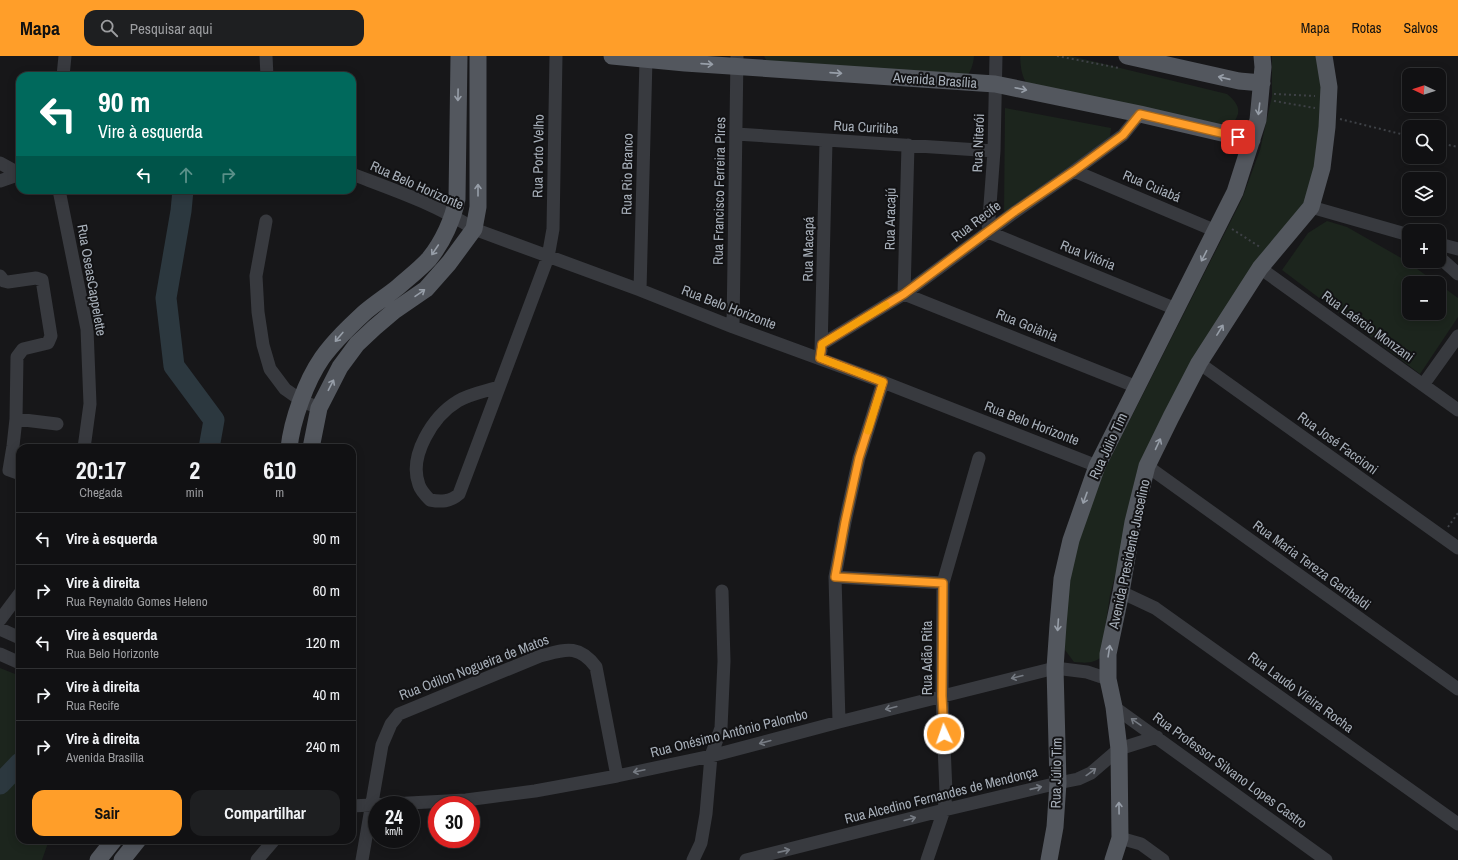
<!DOCTYPE html>
<html lang="pt">
<meta charset="utf-8">
<style>
:root{--surface:#111113;--page:#1e1f21;--text:#f1f3f6;--muted:#9c9da0;--line:#303133;--accent:#ff9e29}
body{margin:0;font-family:"Archivo Narrow",sans-serif;background:var(--page);color:var(--text);height:100vh;display:flex;flex-direction:column;font-size:15px;white-space:nowrap}
*{box-sizing:border-box;margin:0}
p{font-size:13px;color:var(--muted)}
.icon{flex:none;width:22px;height:22px;fill:none;stroke:currentColor;stroke-width:2;stroke-linecap:round;stroke-linejoin:round}
.map{position:relative;flex:1;overflow:hidden}
.panel{position:absolute;left:16px;top:388px;width:340px;height:400px;display:flex;flex-direction:column;background:var(--surface);border-radius:12px;box-shadow:0 2px 10px #0003,0 0 0 1px var(--line)}
.panel>*{flex:none}
.banner{position:absolute;left:16px;top:16px;width:340px;height:122px;border-radius:12px;box-shadow:0 2px 10px #0003,0 0 0 1px var(--line);background:#00695c;color:#fff;overflow:hidden}
.needle{width:26px;rotate:274deg}
.buttons{position:absolute;left:1402px;top:12px;display:grid;gap:8px}
.buttons a{display:grid;place-items:center;width:44px;height:44px;border-radius:8px;background:var(--surface);box-shadow:0 2px 10px #0003,0 0 0 1px var(--line);font-size:20px}
.speed{position:absolute;left:368px;top:740px;display:flex;gap:8px;font-size:20px;font-weight:700;text-align:center}
.speed>*{display:grid;place-content:center;width:52px;height:52px;border-radius:50%;background:var(--surface);box-shadow:0 2px 10px #0003,0 0 0 1px var(--line);line-height:1}
.speed small{font-size:10px;font-weight:400}
.speed .limit{border:6px solid #d22;background:#fff;color:#111}
.pin{position:absolute;display:grid;place-items:center;width:34px;height:34px;color:#fff;margin:-17px;border-radius:8px;box-shadow:0 2px 6px #0006}
.me{position:absolute;width:44px;margin:-22px;rotate:357deg;stroke-linejoin:round;filter:drop-shadow(0 0 3px #0008)}
.turn{display:flex;align-items:center;gap:14px;height:84px;padding:0 16px;font-size:18px}
.turn .icon{width:52px;height:52px;stroke-width:2.5}
.turn b{display:block;font-size:28px;line-height:34px}
.lanes{display:flex;align-items:center;height:38px;padding:0 16px;background:#0003;justify-content:center;gap:20px;direction:ltr}
.lanes .off{opacity:.35}
.eta{display:flex;justify-content:space-evenly;align-items:center;height:68px;text-align:center}
.eta b{font-size:24px;font-weight:700;line-height:28px}
.button{display:flex;gap:8px;margin-top:auto;padding:8px 16px}
.button a{flex:1;height:46px;border-radius:12px;background:var(--accent);color:#111;font-size:16px;font-weight:700;line-height:46px;text-align:center}
.button a+a{background:var(--page);color:var(--text)}
ul{padding:0;list-style:none}
li{display:flex;align-items:center;gap:12px;height:52px;padding:0 16px;border-top:1px solid var(--line)}
li div{flex:1}
li b{display:block;font-size:15px}
li em{font-style:normal}
header{display:flex;align-items:center;gap:24px;box-sizing:border-box;height:56px;padding:0 20px;background:var(--accent);color:#111}
header strong{font-size:19px}
nav{display:flex;gap:22px;margin-inline-start:auto;font-size:14px}
.search{width:280px;height:36px;background:var(--page);display:flex;align-items:center;gap:10px;box-sizing:border-box;padding:0 14px;border-radius:12px;color:var(--muted);font-size:15px}
.map>svg:first-child{display:block}
</style>
<header>
<strong>Mapa</strong>
<div class="search"><svg class="icon" aria-label="search" viewBox="0 0 24 24"><circle cx="10" cy="10" r="6"/><path d="M15 15l6 6"/></svg>Pesquisar aqui</div>
<nav><a>Mapa</a><a>Rotas</a><a>Salvos</a></nav>
</header>
<div class="map">
<svg width="1458" height="804" viewBox="0 0 1458 804">
<rect width="100%" height="100%" fill="#171719"/>
<path fill="#1c251d" d="M764 0H974C973 10 971 15 965 23L774 8 766 4Z
M1021 0H1071L1227 38C1243 51 1241 60 1227 73L1028 29C1021 20 1021 12 1020 1Z
M1272 0H1319L1324 69 1307 150 1272 198 1144 412 1110 539 1104 580 1103 600C1093 608 1086 607 1074 606L1065 594V570L1068 527 1078 487 1099 425 1242 143 1260 94 1272 40Z
M1005 52 1111 72 1109 88 1004 158Z
M1327 165 1347 171 1403 203 1437 227H1409V257H1439V228L1458 242V261L1420 318 1282 214 1308 177Z
M0 612 20 620V784H49L42 804H0Z"/>
<g fill="none" stroke-linecap="round" stroke-linejoin="round">
<path stroke="#2c383f" stroke-width="21" d="M183 134 181 155 166 242 174 310 214 364 209 392
M0 728 20 707"/>
<path stroke="#3e4146" stroke-width="2" stroke-dasharray="2 3" stroke-linecap="butt" d="M1057 0 1119 12
M1274 38 1315 40
M1274 45 1315 52
M1340 63 1409 80
M1439 87 1458 91
M1232 173 1260 191
M1448 471 1458 457"/>
<path stroke="#383a3f" stroke-width="13" d="M266 0 267 20
M996 0 994 95 988 176 1176 253
M63 20 65 0
M736 78 994 95
M908 89 904 238 1137 331
M0 107 20 118
M1074 115 1216 175
M352 118C394 134 436 148 474 173L640 234 733 271 883 326 1097 410
M0 125 20 118
M59 134 87 273 90 348 84 392
M1311 151 1409 179
M266 165 256 220 258 256 263 289 270 313 285 333 302 345 319 352
M1439 188 1458 193
M1439 201 1458 218
M1260 212 1458 354
M0 220 4 225 8 226 36 222 42 224 51 280 48 287 23 293 17 301 16 363 13 390 9 414 20 418
M640 234 646 3
M733 271 737 0
M822 288 904 238 1015 156 1074 115 1123 79 1140 58
M821 295 826 85
M1199 307 1458 492
M1423 329 1458 280
M499 331C486 335 470 338 458 345 433 360 408 400 419 429 421 435 426 440 430 444 441 446 450 446 459 438L548 201 553 173 556 0
M16 363 57 368
M1147 410 1458 633
M835 521 943 527
M1121 536 1155 552 1458 768
M0 564 20 537
M0 573 20 582
M0 598 20 607
M1114 651 1326 804
M839 666 835 521 845 466 859 402 883 326
M352 750 466 744 535 735 617 720 711 700 839 666 1055 612 1087 616 1108 623
M1120 782 1141 788 1163 804
M257 804 274 784
M362 804 382 689 391 668 399 658 540 600C564 594 578 587 596 611L617 720
M693 804 701 787 706 758 711 700 721 672 724 605 722 535
M746 804 944 754 1058 727 1078 723 1091 717 1119 693 1157 681
M927 804 944 754 946 737 942 640 943 527 979 402"/>
<path stroke="#53575e" stroke-width="17" d="M612 0 685 7 995 28 1140 58 1252 84
M1127 0 1239 25 1262 27
M289 392C292 364 306 325 322 302 334 285 349 271 364 257 374 248 387 240 398 231 408 222 420 213 429 203 443 186 453 163 457 143L459 0
M311 392 319 352 340 311 357 288 374 272 394 255 426 233 449 207 474 173 478 151V0
M98 804 114 784
M122 804 138 784
M1049 804 1055 771 1058 727 1055 612 1058 569 1062 523 1071 484 1097 410 1235 136 1258 64 1263 11 1262 0
M1113 804 1120 782 1119 693 1114 651 1108 623V598L1121 536 1133 466 1147 410 1171 361 1199 307 1260 212 1311 151 1322 112 1327 71 1329 31 1324 0"/>
</g>
<defs><path id="oneway-shaft" d="M-6 0H5M1.5-3L5.5 0L1.5 3" fill="none" stroke-width="1.6" stroke-linecap="round" stroke-linejoin="round"/></defs>
<g stroke="#979ea8">
<use href="#oneway-shaft" transform="translate(707 8) rotate(4)"/>
<use href="#oneway-shaft" transform="translate(836 17) rotate(4)"/>
<use href="#oneway-shaft" transform="translate(1224 22) rotate(-167)"/>
<use href="#oneway-shaft" transform="translate(1021 33) rotate(12)"/>
<use href="#oneway-shaft" transform="translate(458 39) rotate(91)"/>
<use href="#oneway-shaft" transform="translate(1259 53) rotate(97)"/>
<use href="#oneway-shaft" transform="translate(478 134) rotate(-90)"/>
<use href="#oneway-shaft" transform="translate(435 194) rotate(124)"/>
<use href="#oneway-shaft" transform="translate(1204 200) rotate(117)"/>
<use href="#oneway-shaft" transform="translate(420 237) rotate(-35)"/>
<use href="#oneway-shaft" transform="translate(1220 274) rotate(-58)"/>
<use href="#oneway-shaft" transform="translate(339 281) rotate(130)"/>
<use href="#oneway-shaft" transform="translate(331 329) rotate(-63)"/>
<use href="#oneway-shaft" transform="translate(1158 388) rotate(-65)"/>
<use href="#oneway-shaft" transform="translate(1085 442) rotate(110)"/>
<use href="#oneway-shaft" transform="translate(1058 569) rotate(94)"/>
<use href="#oneway-shaft" transform="translate(1109 595) rotate(-81)"/>
<use href="#oneway-shaft" transform="translate(1119 752) rotate(-91)"/>
</g>
<g stroke="#767b83">
<use href="#oneway-shaft" transform="translate(1017 621) rotate(166)"/>
<use href="#oneway-shaft" transform="translate(891 652) rotate(166)"/>
<use href="#oneway-shaft" transform="translate(1136 666) rotate(-145)"/>
<use href="#oneway-shaft" transform="translate(765 686) rotate(165)"/>
<use href="#oneway-shaft" transform="translate(639 715) rotate(168)"/>
<use href="#oneway-shaft" transform="translate(1091 716) rotate(-36)"/>
<use href="#oneway-shaft" transform="translate(1036 732) rotate(-13)"/>
<use href="#oneway-shaft" transform="translate(910 763) rotate(-15)"/>
<use href="#oneway-shaft" transform="translate(784 795) rotate(-13)"/>
</g>
<g fill="none" stroke-linecap="round" stroke-linejoin="round">
<defs>
<path id="route" d="M944 678 942 640 943 527 835 521 845 466 859 402 883 326 820 302 822 288 904 238 1014 156 1074 115 1123 79 1140 58 1238 81"/>
</defs>
<use href="#route" stroke="#a6671b" stroke-width="10"/>
<use href="#route" stroke="#ff9e29" stroke-width="7"/>
<path stroke="#f59e0b" stroke-width="7" d="M868 375 883 326 820 302 822 288 886 249"/>
</g>
<g text-anchor="middle" dominant-baseline="central" stroke-width="4" stroke-linejoin="round" paint-order="stroke">
<g font-size="14" fill="#a8b0ba" stroke="#121214">
<text transform="translate(935 24) rotate(4)">Avenida Brasília</text>
<text transform="translate(866 71) rotate(3)">Rua Curitiba</text>
<text transform="translate(978 87) rotate(-88)">Rua Niterói</text>
<text transform="translate(538 100) rotate(-89)">Rua Porto Velho</text>
<text transform="translate(627 118) rotate(-89)">Rua Rio Branco</text>
<text transform="translate(417 129) rotate(24)">Rua Belo Horizonte</text>
<text transform="translate(1152 130) rotate(23)">Rua Cuiabá</text>
<text transform="translate(719 135) rotate(-89)">Rua Francisco Ferreira Pires</text>
<text transform="translate(890 163) rotate(-89)">Rua Aracajú</text>
<text transform="translate(976 165) rotate(-37)">Rua Recife</text>
<text transform="translate(808 193) rotate(-89)">Rua Macapá</text>
<text transform="translate(1088 199) rotate(22)">Rua Vitória</text>
<text transform="translate(92 224) rotate(80)">Rua OseasCappelette</text>
<text transform="translate(729 251) rotate(21)">Rua Belo Horizonte</text>
<text transform="translate(1027 269) rotate(22)">Rua Goiânia</text>
<text transform="translate(1368 270) rotate(36)">Rua Laércio Monzani</text>
<text transform="translate(1032 367) rotate(21)">Rua Belo Horizonte</text>
<text transform="translate(1338 387) rotate(36)">Rua José Faccioni</text>
<text transform="translate(1108 390) rotate(-65)">Rua Júlio Tim</text>
<text transform="translate(1129 498) rotate(-78)">Avenida Presidente Juscelino</text>
<text transform="translate(1312 509) rotate(36)">Rua Maria Tereza Garibaldi</text>
<text transform="translate(927 602) rotate(-90)">Rua Adão Rita</text>
<text transform="translate(474 611) rotate(-21)">Rua Odilon Nogueira de Matos</text>
<text transform="translate(1301 636) rotate(36)">Rua Laudo Vieira Rocha</text>
<text transform="translate(729 677) rotate(-14)">Rua Onésimo Antônio Palombo</text>
<text transform="translate(1230 714) rotate(36)">Rua Professor Silvano Lopes Castro</text>
<text transform="translate(1056 717) rotate(-89)">Rua Júlio Tim</text>
<text transform="translate(941 739) rotate(-14)">Rua Alcedino Fernandes de Mendonça</text>
</g>
</g>
</svg>
<div class="buttons">
<a><svg class="needle" viewBox="-14 -14 28 28"><path d="M0-13l5 13h-10z" fill="#e53935"/><path d="M0 13l5-13h-10z" fill="#9c9da0"/></svg></a>
<a><svg class="icon" aria-label="search" viewBox="0 0 24 24"><circle cx="10" cy="10" r="6"/><path d="M15 15l6 6"/></svg></a>
<a><svg class="icon" aria-label="layers" viewBox="0 0 24 24"><path d="M12 4l9 5-9 5-9-5zM3 14l9 5 9-5"/></svg></a>
<a>+</a>
<a>−</a>
</div>
<div class="speed"><div>24<small>km/h</small></div><div class="limit">30</div></div>
<div class="pin" style="left:1238px;top:81px;background:#d93025"><svg class="icon" aria-label="arrive" viewBox="0 0 24 24"><path d="M6 21V4h12l-3 4 3 4H6"/></svg></div>
<svg class="me" style="left:944px;top:678px" viewBox="-20 -20 40 40"><circle r="17" fill="#ff9e29" stroke="#fff" stroke-width="3"/><path d="M0-11L8 9 0 5-8 9z" fill="#fff"/></svg>
<div class="banner">
<div class="turn"><svg class="icon" aria-label="left" viewBox="0 0 24 24"><path d="M17 20v-9H6M10 6l-5 5 5 5"/></svg><div><b>90 m</b>Vire à esquerda</div></div>
<div class="lanes"><svg class="icon" aria-label="left" viewBox="0 0 24 24"><path d="M17 20v-9H6M10 6l-5 5 5 5"/></svg><svg class="icon off" aria-label="ahead" viewBox="0 0 24 24"><path d="M12 20V5M6 11l6-6 6 6"/></svg><svg class="icon off" aria-label="right" viewBox="0 0 24 24"><path d="M7 20v-9h11M14 6l5 5-5 5"/></svg></div>
</div>
<section class="panel">
<div class="eta">
<div><b>20:17</b><p>Chegada</p></div>
<div><b>2</b><p>min</p></div>
<div><b>610</b><p>m</p></div>
</div>
<ul>
<li><svg class="icon" aria-label="left" viewBox="0 0 24 24"><path d="M17 20v-9H6M10 6l-5 5 5 5"/></svg><div><b>Vire à esquerda</b></div><em>90 m</em></li>
<li><svg class="icon" aria-label="right" viewBox="0 0 24 24"><path d="M7 20v-9h11M14 6l5 5-5 5"/></svg><div><b>Vire à direita</b><p>Rua Reynaldo Gomes Heleno</p></div><em>60 m</em></li>
<li><svg class="icon" aria-label="left" viewBox="0 0 24 24"><path d="M17 20v-9H6M10 6l-5 5 5 5"/></svg><div><b>Vire à esquerda</b><p>Rua Belo Horizonte</p></div><em>120 m</em></li>
<li><svg class="icon" aria-label="right" viewBox="0 0 24 24"><path d="M7 20v-9h11M14 6l5 5-5 5"/></svg><div><b>Vire à direita</b><p>Rua Recife</p></div><em>40 m</em></li>
<li><svg class="icon" aria-label="right" viewBox="0 0 24 24"><path d="M7 20v-9h11M14 6l5 5-5 5"/></svg><div><b>Vire à direita</b><p>Avenida Brasília</p></div><em>240 m</em></li>
</ul>
<div class="button"><a>Sair</a><a>Compartilhar</a></div>
</section>
</div>
